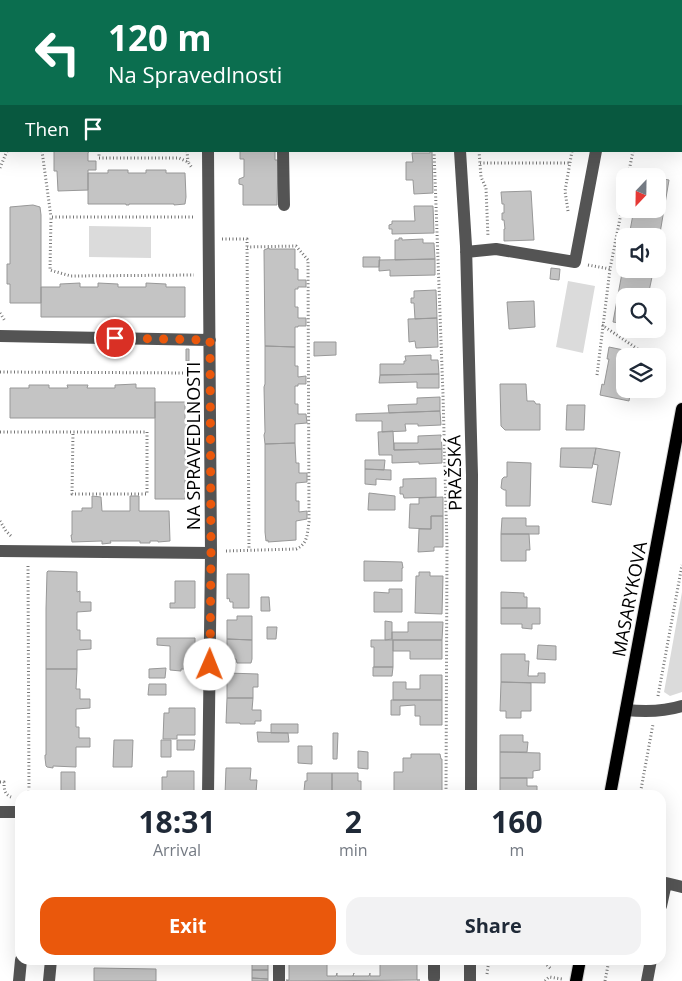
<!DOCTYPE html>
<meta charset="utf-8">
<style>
:root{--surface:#fff;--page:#f2f2f3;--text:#1f2937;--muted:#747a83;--accent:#ea580c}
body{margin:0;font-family:"Open Sans",sans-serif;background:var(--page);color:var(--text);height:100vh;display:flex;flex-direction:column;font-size:19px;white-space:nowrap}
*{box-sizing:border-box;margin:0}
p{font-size:16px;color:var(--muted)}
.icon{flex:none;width:28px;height:28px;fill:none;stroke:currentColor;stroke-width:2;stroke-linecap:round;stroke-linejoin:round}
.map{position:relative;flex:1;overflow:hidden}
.panel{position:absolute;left:15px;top:790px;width:651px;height:175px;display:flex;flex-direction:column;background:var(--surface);border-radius:15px;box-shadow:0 5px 20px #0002}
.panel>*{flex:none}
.top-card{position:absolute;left:0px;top:0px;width:682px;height:152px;box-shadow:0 5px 20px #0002;background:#0b6e4f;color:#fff;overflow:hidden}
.needle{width:32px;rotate:202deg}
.buttons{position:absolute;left:616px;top:168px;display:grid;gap:10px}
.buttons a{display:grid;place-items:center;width:50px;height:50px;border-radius:10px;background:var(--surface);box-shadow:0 5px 20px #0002;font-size:25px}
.pin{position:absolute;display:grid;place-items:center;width:42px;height:42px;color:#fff;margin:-21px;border:2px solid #fff;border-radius:50%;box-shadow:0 1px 5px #0007}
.me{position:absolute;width:55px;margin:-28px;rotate:1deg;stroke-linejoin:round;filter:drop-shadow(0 0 4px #0008)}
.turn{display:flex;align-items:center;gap:18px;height:105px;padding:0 25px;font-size:22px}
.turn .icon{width:65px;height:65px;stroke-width:2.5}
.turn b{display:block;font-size:35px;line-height:42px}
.then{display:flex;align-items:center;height:48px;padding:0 25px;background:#0003;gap:10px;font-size:19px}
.eta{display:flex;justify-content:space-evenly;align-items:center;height:85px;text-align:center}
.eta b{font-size:30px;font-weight:700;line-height:35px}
.button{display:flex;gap:10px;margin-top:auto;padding:10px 25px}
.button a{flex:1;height:58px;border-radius:15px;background:var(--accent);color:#fff;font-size:20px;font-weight:700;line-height:58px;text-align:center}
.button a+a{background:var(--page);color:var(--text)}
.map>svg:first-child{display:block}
</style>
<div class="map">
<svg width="682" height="981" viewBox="0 0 682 981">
<rect width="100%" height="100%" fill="#fff"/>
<path fill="#dbdbdb" d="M89 226 151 227V258L89 257Z
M568 281 595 286 583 353 556 347Z
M682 592V692L670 696 664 692Z"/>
<path fill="#c4c4c4" stroke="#989898" d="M243 0H272V1H243Z
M394 0H424V1H394Z
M673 0H682V105L681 1H672Z
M54 151H89L88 153V161H96V170H88V190L58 191 57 171H54Z
M240 151H275V160H278L277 205H243V185L239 184V179L244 177V159H240Z
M430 151H432L433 193 414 194 413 180H406V162H413L412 153H430Z
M108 170H128V173H146V170H166V173H185L186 197 185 204 174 205V204H129V205H126V204H88V173H108Z
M658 178 669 180 658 245V236H629L634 209H658Z
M531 191 534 240 504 241V229H505L504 220H502V213H504V204H502L501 192Z
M33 205 40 207 41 215V303H10V284H7V264H10V207Z
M414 206H433L434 233 392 234V229H389V225L392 224V221H415Z
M399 238H402V240L423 239V243H434L435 259 395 260V240H399Z
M269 248V249H295V269H298V280H306V287H298V289H295V307H298V318H306V326H298V327H295V347L265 346 264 250Z
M625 256V269H653L652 277 622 273Z
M363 257H380L379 267H363Z
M435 259V275L390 276V270L379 271V260Z
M551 268 560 269 559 280 550 279Z
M622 273 652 277 648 296H625V324L613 322Z
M80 283V287H98V283L118 284V287H146V283L166 284V287H185V317H41V287H60V284Z
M436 290 437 318 415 319 414 303H411V298H414V291Z
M534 301 535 327 509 329 507 302Z
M437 318 438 347 416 348 415 341 409 342 408 319Z
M314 342H336V355L314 356Z
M265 346 295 347V366H298V377L306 376V384H298V386H295V404H298V414H306L307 423 295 424V443L265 444 264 435 265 432 264 387 265 384Z
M609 347 638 353 637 356H625V389H631L629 401 600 395 602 384 604 385 609 359H607Z
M186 349H189V361H186Z
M431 355V360H438L439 374 380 375V364H404V361H406L405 356Z
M439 374V388H417V382L379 383 380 375Z
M136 384V388H155V418H10V388H29V385H49V388H68L67 385H88L87 388H115V385Z
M500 384H526L527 401H534L536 404H540V430H505L501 426Z
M440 397V411L389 413 388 405 417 404V398Z
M155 402H185V421H188L189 441H185V459H188V480H185V499H155Z
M567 405H585L584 430H566Z
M440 411 441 425 418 426V424H405L406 431 382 432V421H356V414Z
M393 431 394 450 442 449V463L419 464V462L392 463V455H379L378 432Z
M441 435 442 449 394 450V443H418V436Z
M295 443 296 463H299V473H307V482L296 483V501H299V512L307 511V519L296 521V540L268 542V540L266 541 265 532V444Z
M561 448H596L592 468 560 467Z
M596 448 620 452 611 505 592 502 598 465 593 464Z
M365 460H385L384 470 365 469Z
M507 462 531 463 530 506H506V490H504L501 488 502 479 504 477H507Z
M365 469 391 470V480L376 479V485L365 484Z
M436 478V497L404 498 403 494H400V487H403V479Z
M369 493 395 496V510H368Z
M92 496 101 497 102 511H130V496H139V511H169L170 541 158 542V541H150V543H140V541H110L111 543 102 544V541L72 542 71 535H72V511H82V508H92Z
M443 497V516H431V529L409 528 410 504H419V498Z
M431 516H443V547H434V551L418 552 419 529H431Z
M502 518H526V526H539V534H501Z
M501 534H529L530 550H526V561H501Z
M364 561 402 562 403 568H402V581H364Z
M48 571 77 572V592L80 591V602H91V611L77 612V630H80V640H91V649L77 650V669H46V609L47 572Z
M419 572H430V576H443L442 614 415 613 416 576H419Z
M227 574H249V608H233V602H230L229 598 227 599Z
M175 581H195V608H170V603H175Z
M389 589H402V612H374V592L389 593Z
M501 592 524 593V597H527V608H501Z
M261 597H269L270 611H261Z
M501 608H540V624H532V629L522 628V624H501Z
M237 616H252V640L227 639V620H237Z
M385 621 392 622V639L385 640Z
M408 622H443L442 640H392V632H408Z
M267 627H277L276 639H267Z
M157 638H195V665H188V669H181V671L170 670V646L157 645Z
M227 639 252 640V659L251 663H237L236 659H227Z
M371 640H393V667H374V647H371Z
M393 640H442V659H410V651H393Z
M538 645 556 646V660L537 659Z
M501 654H525V661H529L528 676H538V673H545V683L501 682Z
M373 667H393L392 676H373Z
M166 668 165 678H149V669Z
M46 669H77L76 689H80V699H90V708L76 709V727H79V738H90V747H76V767L53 766V768L47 767 46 766 45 758V755H46Z
M227 673 258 674V687H253V698H227Z
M420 675H442V700H393V682H406V689H420Z
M501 682 531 683V711H521V718H506V711H500Z
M149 684H166V695H148Z
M227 698H253L252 710H261V721H255V724H240V723H226Z
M391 700H442V725H420V716H415V705L400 706V715H391Z
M169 708H195V735H177V739H163L164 713H169Z
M271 724H298V733H271Z
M257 732 288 733 289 742H258Z
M333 733H338L337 759H333Z
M500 735H523V742H528L527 752H500Z
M114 740H133L132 767H113Z
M161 740H171V757H161Z
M177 740H195L194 750H177Z
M298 746H312V764L298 763Z
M358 751 368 752V769L358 768Z
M500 752 540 753V770L533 771V778H500Z
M411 754H440L441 759H442V795H394V772H403V758H411Z
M226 768H251L250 780H257L256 792H250V795H225Z
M167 771H194V795H167V792H162V777H167Z
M61 772H75V791H61Z
M307 773H332V795H307V791H304L305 781H307Z
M332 773H358V781H361V791H358V795H332Z
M500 778H527V786H537V795H500Z
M252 960H268V963L252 962Z
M289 960H327V976H336L337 973V976H353L354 973 353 976H369L370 973V976H380V960H417V980H420L289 981 286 980H289Z
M252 962 268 963V970H252Z
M94 968 156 969V981H94Z
M252 970H268V979L252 978Z
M252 978 268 979V981H252Z"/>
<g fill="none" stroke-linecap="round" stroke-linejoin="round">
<defs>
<path id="major" d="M610 795 682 409
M576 981 580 960"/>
</defs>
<use href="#major" stroke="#dbdbdb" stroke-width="14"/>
<path stroke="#767676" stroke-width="3" stroke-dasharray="1 2.5" stroke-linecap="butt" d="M428 0V1
M476 0V1
M515 1 517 0
M550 1V0
M601 1V0
M657 1V0
M681 123H682
M42 151 51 217
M99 151V158H179L188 162 192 168
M187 151 188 162
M434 151 443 395 447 546 446 795
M479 151 481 177 486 188 488 237
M480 163H569
M0 168 7 151
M628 176 633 151
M568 211 565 191 572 151
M193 217H51L50 270 53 271 71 276 194 275
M222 239H247L249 550
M588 265 610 269
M0 313 5 321
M602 325 648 356
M658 363 660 365
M0 372 195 373
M597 375 610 269 625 193
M0 432H147V494H72L73 432
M0 521 6 531 11 536
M226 551 296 549C308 544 307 534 309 522L308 260 296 246 247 247
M28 566 29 795
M658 696 682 565
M0 782H4C4 788 4 794 11 797
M640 795 653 724
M542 960 551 969
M487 974 489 960
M545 981 549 977 562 979
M605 981 609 960"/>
<path stroke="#545454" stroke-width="12" d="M8 0 11 1
M151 0 153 1
M455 0V1
M208 1V0
M626 1V0
M0 134H1
M283 151 284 205
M460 151 466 246 472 475 471 795
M466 252 496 249 575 262 596 151
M0 336 210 340
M0 551 211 553
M626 710C646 712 663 712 682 706
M208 795 211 553 208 151
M0 812H20
M661 906 666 883 682 887
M434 960V978
M19 981 21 960
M49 981 51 960
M279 981V960
M470 981V960
M647 981 651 960"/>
<use href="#major" stroke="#000" stroke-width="12"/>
</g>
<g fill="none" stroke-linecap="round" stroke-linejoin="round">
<path stroke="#ea580c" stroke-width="9" stroke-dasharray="0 16.2" d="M115 338 210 340 211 553 210 665"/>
</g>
<g text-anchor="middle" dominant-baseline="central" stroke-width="5" stroke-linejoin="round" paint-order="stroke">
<g font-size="18" fill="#000" stroke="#fff">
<text transform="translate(193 446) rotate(-90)">NA SPRAVEDLNOSTI</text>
<text transform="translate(454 473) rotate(-91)">PRAŽSKÁ</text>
<text transform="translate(629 599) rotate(-79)">MASARYKOVA</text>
</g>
</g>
</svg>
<div class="buttons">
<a><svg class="needle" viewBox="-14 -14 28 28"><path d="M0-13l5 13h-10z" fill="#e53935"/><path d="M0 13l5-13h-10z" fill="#747a83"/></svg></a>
<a><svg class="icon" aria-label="sound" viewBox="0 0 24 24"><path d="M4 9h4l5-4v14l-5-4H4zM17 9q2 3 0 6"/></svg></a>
<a><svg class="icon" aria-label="search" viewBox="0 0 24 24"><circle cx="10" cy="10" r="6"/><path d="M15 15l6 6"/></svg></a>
<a><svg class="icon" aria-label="layers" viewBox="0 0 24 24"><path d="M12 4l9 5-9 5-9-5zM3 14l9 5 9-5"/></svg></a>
</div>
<div class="pin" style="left:115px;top:338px;background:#d93025"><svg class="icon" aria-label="arrive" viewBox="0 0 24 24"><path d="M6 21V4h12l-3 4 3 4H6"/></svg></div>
<svg class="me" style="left:210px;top:665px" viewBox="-20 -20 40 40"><circle r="19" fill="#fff"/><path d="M0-13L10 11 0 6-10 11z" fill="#ea580c"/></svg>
<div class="top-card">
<div class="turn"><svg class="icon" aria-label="left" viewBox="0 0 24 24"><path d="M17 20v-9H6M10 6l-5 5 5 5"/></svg><div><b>120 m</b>Na Spravedlnosti</div></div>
<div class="then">Then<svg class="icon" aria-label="arrive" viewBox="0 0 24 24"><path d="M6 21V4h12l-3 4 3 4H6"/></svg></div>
</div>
<section class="panel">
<div class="eta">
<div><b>18:31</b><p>Arrival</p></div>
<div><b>2</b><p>min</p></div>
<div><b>160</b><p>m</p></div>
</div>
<div class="button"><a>Exit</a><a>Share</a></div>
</section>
</div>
